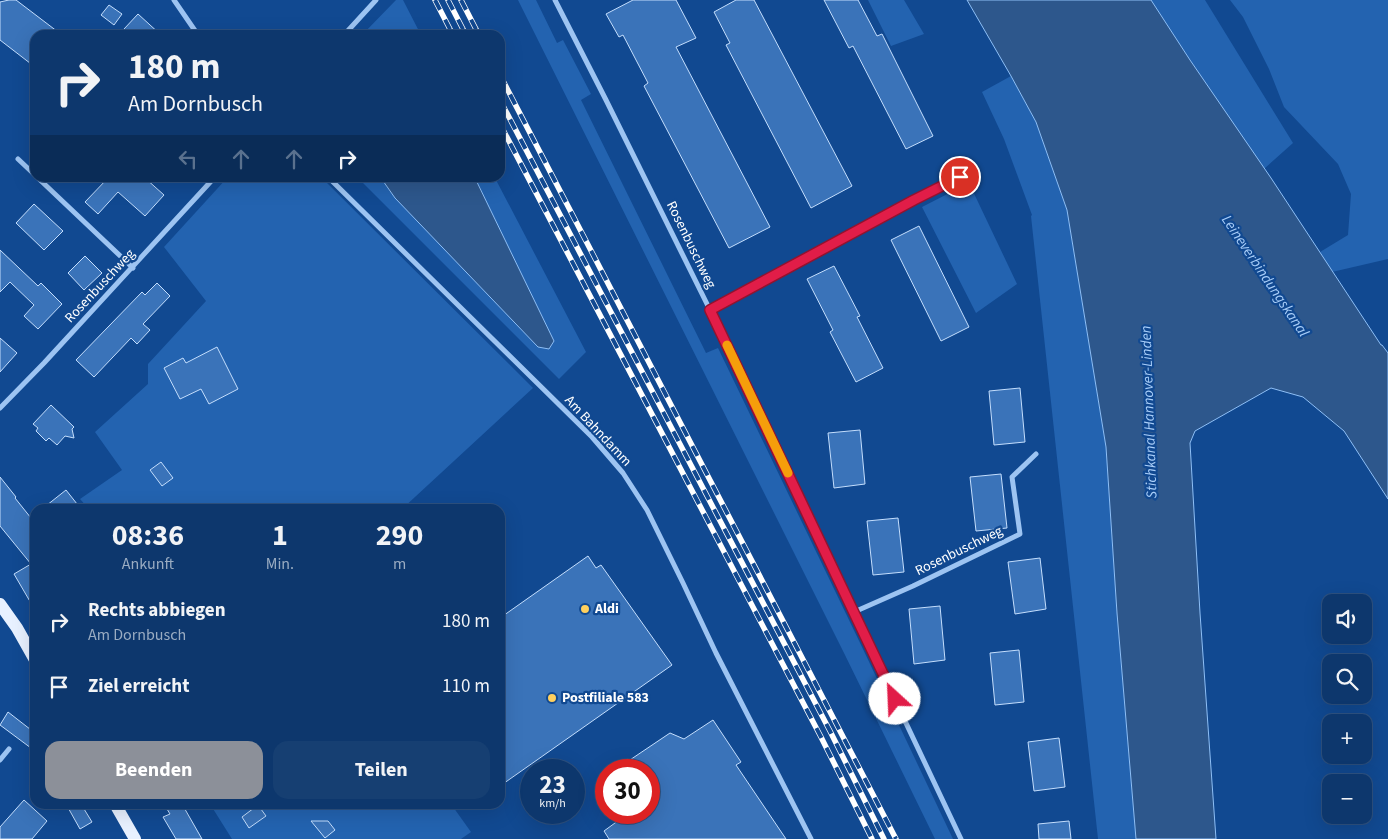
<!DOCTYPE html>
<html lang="de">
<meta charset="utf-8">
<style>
:root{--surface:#0d376d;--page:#163f72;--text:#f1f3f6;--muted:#9aacc2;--line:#2d5180;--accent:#8c9099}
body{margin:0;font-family:"Source Sans 3",sans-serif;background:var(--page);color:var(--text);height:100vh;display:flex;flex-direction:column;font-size:19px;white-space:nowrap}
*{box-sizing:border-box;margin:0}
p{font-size:16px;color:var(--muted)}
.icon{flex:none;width:28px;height:28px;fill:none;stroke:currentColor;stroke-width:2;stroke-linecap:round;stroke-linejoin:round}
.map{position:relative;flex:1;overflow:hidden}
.panel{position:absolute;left:30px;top:504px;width:475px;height:305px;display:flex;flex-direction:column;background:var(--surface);border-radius:15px;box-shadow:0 5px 20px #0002,0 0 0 1px var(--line)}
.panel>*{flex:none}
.hud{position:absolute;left:30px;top:30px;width:475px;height:152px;border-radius:15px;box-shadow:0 5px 20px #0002,0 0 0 1px var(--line);background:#0d376d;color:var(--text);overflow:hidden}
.controls{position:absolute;left:1322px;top:594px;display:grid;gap:10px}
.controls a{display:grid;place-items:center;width:50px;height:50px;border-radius:10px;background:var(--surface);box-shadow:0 5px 20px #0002,0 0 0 1px var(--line);font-size:25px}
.speed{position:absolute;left:520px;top:759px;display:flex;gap:10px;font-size:25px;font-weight:700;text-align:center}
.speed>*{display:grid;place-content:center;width:65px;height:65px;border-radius:50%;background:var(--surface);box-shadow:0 5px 20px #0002,0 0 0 1px var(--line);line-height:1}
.speed small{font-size:12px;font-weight:400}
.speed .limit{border:8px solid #d22;background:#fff;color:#111}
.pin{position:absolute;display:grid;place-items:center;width:42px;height:42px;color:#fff;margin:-21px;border:2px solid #fff;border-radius:50%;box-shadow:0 1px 5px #0007}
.me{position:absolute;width:55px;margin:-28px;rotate:335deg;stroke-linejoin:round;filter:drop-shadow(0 0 4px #0008)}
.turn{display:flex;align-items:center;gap:18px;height:105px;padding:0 15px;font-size:22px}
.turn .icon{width:65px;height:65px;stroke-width:2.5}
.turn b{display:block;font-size:35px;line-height:42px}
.lanes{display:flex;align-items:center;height:48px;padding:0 15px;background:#0003;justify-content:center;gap:25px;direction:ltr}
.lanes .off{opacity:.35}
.eta{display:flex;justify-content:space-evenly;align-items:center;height:85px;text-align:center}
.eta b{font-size:30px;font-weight:700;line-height:35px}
.primary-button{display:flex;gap:10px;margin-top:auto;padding:10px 15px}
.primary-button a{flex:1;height:58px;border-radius:15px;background:var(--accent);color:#fff;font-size:20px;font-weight:700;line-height:58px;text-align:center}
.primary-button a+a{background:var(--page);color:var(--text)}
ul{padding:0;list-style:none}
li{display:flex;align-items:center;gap:15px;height:65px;padding:0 15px}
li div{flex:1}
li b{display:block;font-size:19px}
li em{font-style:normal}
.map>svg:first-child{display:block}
</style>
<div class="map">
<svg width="1388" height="839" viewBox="0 0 1388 839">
<rect width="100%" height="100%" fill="#114991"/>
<path fill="#2363b0" d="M396 0H403L421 35H362Z
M518 0H536L557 43 563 40 591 94 581 100 706 353 718 348 862 647 953 839H935L845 655Z
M868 0H904L924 34 891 46Z
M1151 0H1205L1293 143 1264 169 1190 60Z
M1230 0H1388V259L1332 272 1320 252 1348 235 1351 194 1338 164 1284 107 1269 69 1243 17Z
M1011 76 1036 122 1067 210 1106 447 1117 613 1136 839H1098L1031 216 1032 215 1004 139 982 92Z
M227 178H322L533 388 402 509H89L80 499 122 470 95 432 148 384V364L206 301 164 247Z
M358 178H381L395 198 538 347 549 349 554 341 475 178H495L586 352 559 379Z
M969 183 1017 284 976 313 922 207Z
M210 804H451L471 832 461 839H232Z"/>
<path fill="#2d578c" stroke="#8ebff6" d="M967 0H1151L1190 60 1271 178 1381 345H1382L1388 353V499L1344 431 1303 397 1271 388 1195 431 1190 443 1200 613 1216 839H1136L1117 613 1106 447 1067 210 1036 122 1011 76Z
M381 178H475L554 341 549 349 538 347 395 198Z"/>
<path fill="#3a73b9" stroke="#c4defd" d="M9 0H16L62 35H35V67L0 40V2Z
M633 0H676L696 38 676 47 770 227 729 248 644 86 648 83 623 35 619 37 606 14Z
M736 0H754L852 186 811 208 726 45 730 43 714 12Z
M824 0H858L877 36 882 34 933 136 906 149 853 46 849 48Z
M109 5 122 14 114 25 101 15Z
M138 14 161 35H131L124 29Z
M108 178H145L164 195 145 216 118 192 98 214 85 202Z
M34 204 63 231 44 250 16 223Z
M919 226 969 327 941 341 891 240Z
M0 250 38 286 41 283 62 304 38 329 24 316 34 305 10 282 0 292Z
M85 256 102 273 84 290 68 273Z
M834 266 860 316 857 317 883 368 856 382 830 332 833 330 807 279Z
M157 283 170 296 143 324 150 330 137 344 131 338 94 377 76 360 142 292 145 295Z
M0 338 17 353 0 372Z
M217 347 238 389 209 404 201 389 180 399 164 368 183 358 186 363Z
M1020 388 1025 442 994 445 989 391Z
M51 405 74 427 72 429 74 438 65 436 57 445 49 438 46 441 36 431 38 428 33 424Z
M860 430 865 484 834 488 828 433Z
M161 462 173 478 162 486 150 470Z
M1001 474 1007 528 976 531 970 477Z
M0 477 16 497 15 498 35 523V610L14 574 31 564 0 526Z
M66 490 81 509H42Z
M898 518 904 572 873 575 867 521Z
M588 556 596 568 601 565 672 665 500 786V618Z
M1040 558 1046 609 1015 614 1008 562Z
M940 606 945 660 914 664 909 609Z
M1019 650 1024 702 995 705 990 653Z
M8 712 35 733V751L0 725Z
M713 720 741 762 736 765 786 839H609L604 831 630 812H649V770H615L670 733 684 739Z
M1059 738 1065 787 1034 791 1028 742Z
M24 800 47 821 32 839H0V827Z
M66 804H81L92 822 80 829Z
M164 804H182L202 839H176L163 817 170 814Z
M258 805 266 816 249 828 242 817Z
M311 821H328L335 830 325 838Z
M1069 821 1071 839H1039L1038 824Z"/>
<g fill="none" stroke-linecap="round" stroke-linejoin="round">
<path stroke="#9dc4f2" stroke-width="5" d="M174 0 198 35
M555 0 606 100 710 310 961 839
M344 35 376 0
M18 159 35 175
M38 178 133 268
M329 178 592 437 623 473 647 510 683 583 716 653 811 839
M710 310 914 200 959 177
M0 408 44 363 214 178
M854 612 913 586 1020 534 1012 477 1036 454
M0 760 9 749"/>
<path stroke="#e8f1ff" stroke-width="12" d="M0 604 17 628 35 660
M115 804 135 839"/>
<defs>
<path id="rail" d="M435 0 453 35
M448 0 466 35
M461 0 479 35
M500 75 896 839
M500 100 830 731 884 839
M500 124 821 737 872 839"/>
</defs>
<use href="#rail" stroke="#fff" stroke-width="5.5"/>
<use href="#rail" stroke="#114991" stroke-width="4" stroke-dasharray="11" stroke-linecap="butt"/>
</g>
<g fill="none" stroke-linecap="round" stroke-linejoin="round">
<defs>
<path id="route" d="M895 699 710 310 914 200 960 177"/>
</defs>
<use href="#route" stroke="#92132f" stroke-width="12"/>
<use href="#route" stroke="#e11d48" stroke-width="9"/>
<path stroke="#f59e0b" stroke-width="9" d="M727 345 788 473"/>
</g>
<g fill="#ffd05e" stroke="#114991" stroke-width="2">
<circle cx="585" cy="609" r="5"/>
<circle cx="552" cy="698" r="5"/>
</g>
<g text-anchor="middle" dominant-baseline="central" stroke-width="4.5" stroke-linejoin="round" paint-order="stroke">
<g font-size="14" fill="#fff" stroke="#114991">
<text transform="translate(691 245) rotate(64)">Rosenbuschweg</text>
<text transform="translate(100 286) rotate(-47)">Rosenbuschweg</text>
<text transform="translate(598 431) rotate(47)">Am Bahndamm</text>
<text transform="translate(959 551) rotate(-26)">Rosenbuschweg</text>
</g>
<g font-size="14" font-weight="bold" fill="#fff" stroke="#114991" text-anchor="start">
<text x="595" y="609">Aldi</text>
<text x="562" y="698">Postfiliale 583</text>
</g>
<g font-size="15" font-style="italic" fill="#a9cef9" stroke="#114991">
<text transform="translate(1265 276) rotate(56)">Leineverbindungskanal</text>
<text transform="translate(1149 412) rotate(-92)">Stichkanal Hannover-Linden</text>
</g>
</g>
</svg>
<div class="controls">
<a><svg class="icon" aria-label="sound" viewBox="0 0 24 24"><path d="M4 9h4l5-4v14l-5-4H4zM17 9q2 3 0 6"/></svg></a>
<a><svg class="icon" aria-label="search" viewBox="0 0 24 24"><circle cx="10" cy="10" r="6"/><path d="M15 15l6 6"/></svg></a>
<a>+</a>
<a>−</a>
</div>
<div class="speed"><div>23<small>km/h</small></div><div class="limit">30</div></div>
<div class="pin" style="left:960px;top:177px;background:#d93025"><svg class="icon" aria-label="arrive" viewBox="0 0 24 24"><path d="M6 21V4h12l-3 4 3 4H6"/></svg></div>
<svg class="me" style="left:895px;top:699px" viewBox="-20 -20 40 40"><circle r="19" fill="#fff"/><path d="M0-13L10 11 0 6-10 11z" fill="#e11d48"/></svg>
<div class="hud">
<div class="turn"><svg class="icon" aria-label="right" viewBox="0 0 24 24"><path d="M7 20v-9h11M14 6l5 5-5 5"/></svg><div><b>180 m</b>Am Dornbusch</div></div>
<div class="lanes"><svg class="icon off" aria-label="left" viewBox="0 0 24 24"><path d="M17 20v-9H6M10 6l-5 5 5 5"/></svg><svg class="icon off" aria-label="ahead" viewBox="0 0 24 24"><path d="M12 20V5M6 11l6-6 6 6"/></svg><svg class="icon off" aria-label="ahead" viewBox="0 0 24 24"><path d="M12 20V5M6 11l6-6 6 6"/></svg><svg class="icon" aria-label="right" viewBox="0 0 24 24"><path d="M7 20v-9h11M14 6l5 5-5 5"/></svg></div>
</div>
<section class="panel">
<div class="eta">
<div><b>08:36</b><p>Ankunft</p></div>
<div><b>1</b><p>Min.</p></div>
<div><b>290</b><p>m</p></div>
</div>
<ul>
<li><svg class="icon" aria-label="right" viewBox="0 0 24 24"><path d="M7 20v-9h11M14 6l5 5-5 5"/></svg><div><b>Rechts abbiegen</b><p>Am Dornbusch</p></div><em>180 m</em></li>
<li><svg class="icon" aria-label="arrive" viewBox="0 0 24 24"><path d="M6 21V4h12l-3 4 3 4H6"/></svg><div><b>Ziel erreicht</b></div><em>110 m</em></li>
</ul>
<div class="primary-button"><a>Beenden</a><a>Teilen</a></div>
</section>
</div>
